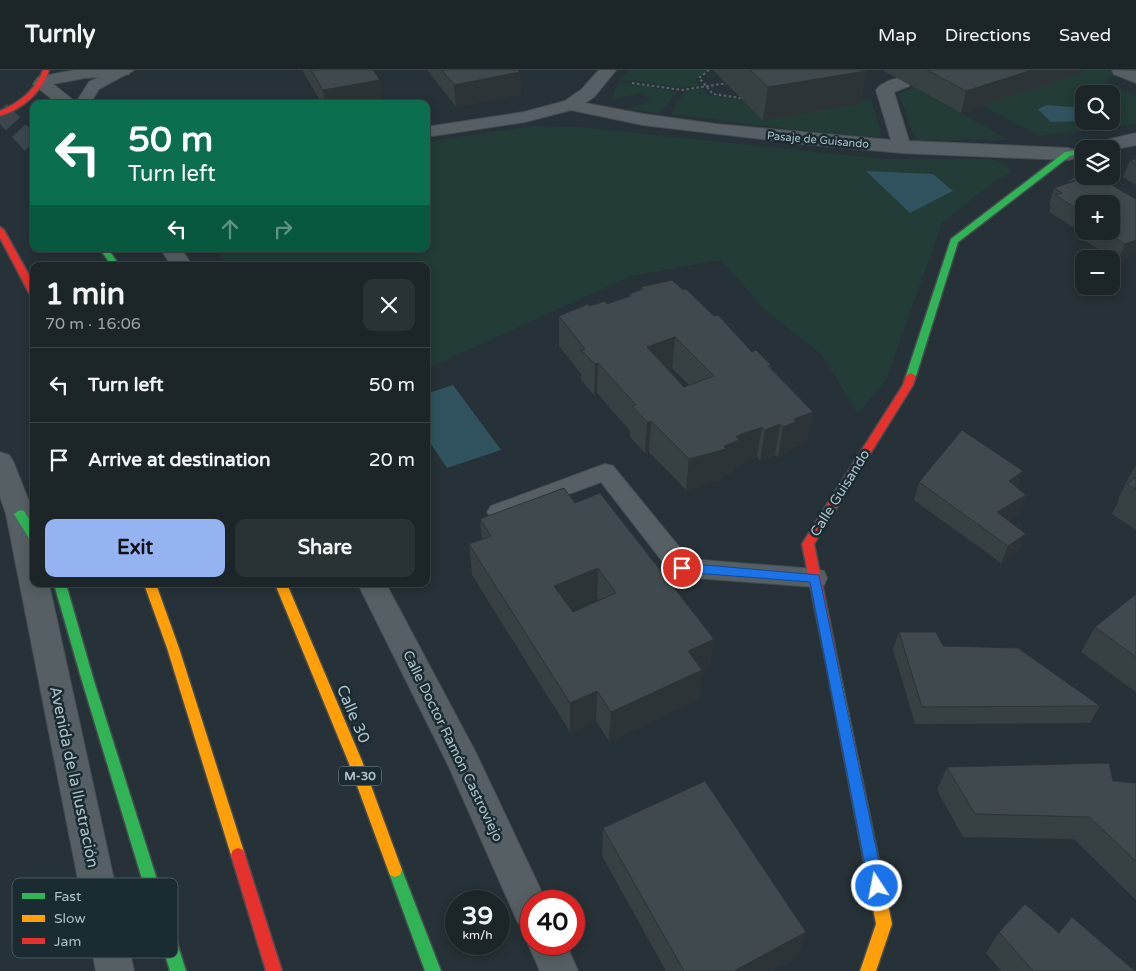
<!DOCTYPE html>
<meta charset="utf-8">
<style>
:root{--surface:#1c2629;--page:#293235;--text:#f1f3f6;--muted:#a0a5a8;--line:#3a4346;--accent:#95b2f1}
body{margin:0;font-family:"Varela Round",sans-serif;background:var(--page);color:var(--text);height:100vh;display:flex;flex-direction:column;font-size:19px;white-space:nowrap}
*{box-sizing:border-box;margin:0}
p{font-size:16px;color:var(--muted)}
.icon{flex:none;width:28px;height:28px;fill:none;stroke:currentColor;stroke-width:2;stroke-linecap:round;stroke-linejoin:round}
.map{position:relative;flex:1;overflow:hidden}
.side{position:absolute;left:30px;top:192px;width:400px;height:325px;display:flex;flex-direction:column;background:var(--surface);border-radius:10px;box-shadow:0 2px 12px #0003,0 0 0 1px var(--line)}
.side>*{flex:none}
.hud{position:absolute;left:30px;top:30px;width:400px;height:152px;border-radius:10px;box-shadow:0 2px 12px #0003,0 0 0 1px var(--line);background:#0b6e4f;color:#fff;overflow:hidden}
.buttons{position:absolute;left:1075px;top:15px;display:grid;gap:10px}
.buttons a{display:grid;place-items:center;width:45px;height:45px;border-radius:10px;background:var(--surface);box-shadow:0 2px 12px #0003,0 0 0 1px var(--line);font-size:25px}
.speed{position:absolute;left:445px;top:820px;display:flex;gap:10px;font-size:25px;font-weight:700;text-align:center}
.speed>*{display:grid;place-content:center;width:65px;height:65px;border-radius:50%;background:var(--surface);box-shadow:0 2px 12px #0003,0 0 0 1px var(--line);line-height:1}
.speed small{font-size:12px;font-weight:400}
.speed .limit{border:8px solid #d22;background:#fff;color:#111}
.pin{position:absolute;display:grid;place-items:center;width:42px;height:42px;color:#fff;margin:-21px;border:2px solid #fff;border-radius:50%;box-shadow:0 1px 5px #0007}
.me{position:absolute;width:55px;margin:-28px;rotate:349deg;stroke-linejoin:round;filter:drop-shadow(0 0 4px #0008)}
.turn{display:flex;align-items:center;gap:18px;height:105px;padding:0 15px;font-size:22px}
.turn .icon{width:65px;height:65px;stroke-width:2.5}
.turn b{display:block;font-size:35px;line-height:42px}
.lanes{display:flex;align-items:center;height:48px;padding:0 15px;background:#0003;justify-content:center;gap:25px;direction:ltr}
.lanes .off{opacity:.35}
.round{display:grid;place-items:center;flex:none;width:52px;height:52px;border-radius:10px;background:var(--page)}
.summary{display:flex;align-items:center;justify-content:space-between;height:85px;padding:0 15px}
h1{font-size:30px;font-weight:700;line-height:38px}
.action{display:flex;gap:10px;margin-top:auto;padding:10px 15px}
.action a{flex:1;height:58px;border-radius:10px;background:var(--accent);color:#111;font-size:20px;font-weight:700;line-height:58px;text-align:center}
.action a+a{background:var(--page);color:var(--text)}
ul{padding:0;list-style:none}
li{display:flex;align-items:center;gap:15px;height:75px;padding:0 15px;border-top:1px solid var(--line)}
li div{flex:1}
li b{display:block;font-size:19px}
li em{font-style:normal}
header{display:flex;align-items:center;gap:30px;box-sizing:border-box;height:70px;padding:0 25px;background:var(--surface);border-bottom:1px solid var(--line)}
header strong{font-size:24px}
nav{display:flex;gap:28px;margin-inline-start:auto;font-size:18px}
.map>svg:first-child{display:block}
</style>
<header>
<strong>Turnly</strong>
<nav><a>Map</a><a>Directions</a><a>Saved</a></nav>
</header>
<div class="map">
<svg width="1136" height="901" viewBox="0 0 1136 901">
<rect width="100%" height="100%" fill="#263237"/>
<path fill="#233c38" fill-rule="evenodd" d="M630 0H709L695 9 700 16 681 18 621 9Z
M1078 0H1107L1118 5 1104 10 1136 26V54L1040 66 982 36ZM1084 24H1111V51H1084Z
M620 11 677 22 660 43 626 39 652 31 642 23 614 29V21Z
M913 17 1009 70H915L899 24Z
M702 19 709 25 742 30 763 50 859 34 856 31 871 28 882 67 815 62 671 44 684 22Z
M532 56 579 57 883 89H990L1008 94 1010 103 993 112 942 153 886 310 858 344 822 285 764 239 721 190 631 206 426 299V196H229L216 179H426V72Z"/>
<path fill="#30535f" d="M1047 35 1069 37 1084 36V51L1051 52 1038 39Z
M866 101 933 104 953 121 910 143Z
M453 315 501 380 447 398 426 367V324Z"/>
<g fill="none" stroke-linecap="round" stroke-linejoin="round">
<path stroke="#3b474d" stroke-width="19" stroke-dasharray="19 9" stroke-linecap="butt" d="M0 40 34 77"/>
<defs>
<path id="lane" d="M113 0H134L99 19 90 34H75L89 12Z
M605 394 613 396 689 489 815 499 824 501 827 508 824 515 815 517 682 507 673 505 601 412 499 450 491 448 487 442 491 436Z"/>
<path id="street" d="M75 0H131L129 4 123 5 85 8 53 14 78 34H58L33 14 38 7Z
M599 0H616L594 27 585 33 643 44 716 54 891 70 876 20C882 12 899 6 909 8L911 12 909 16 894 22 909 71 1068 78 1075 80 1077 84 1075 88 1068 90 902 83 804 74 643 55 571 40 525 52 426 67V57L524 42 565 31 582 19Z
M1112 0 1136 1V13L1114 4Z
M1136 63V75L1111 80 1083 79 1085 75Z
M161 179H181L193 196H171Z
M0 382 9 385 13 391 34 444V514H49L134 901H96L6 444 0 427Z
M358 514H386L476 683 546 831H531V858L518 853 449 697Z
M531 867V874H566L578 901H540L528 874Z"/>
<path id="fast" d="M1084 79V83L1070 86 958 172 916 306 911 309 908 308 906 306 951 169 1065 82Z
M100 179H108L120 196H112Z
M20 440 24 441 34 457V471L30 470 14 444Z
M54 514H66L94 611 186 901H170L82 611Z
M395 793 400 795 402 800 441 901H425L388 800 390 795Z"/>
<path id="slow" d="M144 514H156L179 578 245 785 243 790 238 792 233 790 231 785 167 578Z
M275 514H287L362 691 402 800 400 805 395 807 390 805 388 800 348 691Z
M834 598 839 599 840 603 892 854 876 901H860L876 854 828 603 829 599Z"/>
<path id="jam" d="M43 0H49C41 23 23 39 0 46V41C20 32 35 21 43 0Z
M0 157 4 160 34 214V226L29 223 0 168Z
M911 303 916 306 913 315 814 474 840 603 839 607 834 608 829 607 828 603 802 474 903 315 906 306Z
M238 778 243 780 245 785 282 901H266L231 785 233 780Z"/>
</defs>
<use href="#lane" stroke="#454d51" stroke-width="2"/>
<use href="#street" stroke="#454d51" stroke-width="2"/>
<use href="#fast" stroke="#454d51" stroke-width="3"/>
<use href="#slow" stroke="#454d51" stroke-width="3"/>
<use href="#jam" stroke="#454d51" stroke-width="3"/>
<path stroke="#596467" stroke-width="2" stroke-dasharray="2.5 2.5" stroke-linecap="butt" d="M709 0 699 8 713 24 741 28
M632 13 682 20 728 13"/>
<use href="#lane" fill="#566064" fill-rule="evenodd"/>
<use href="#street" fill="#566064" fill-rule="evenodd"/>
<use href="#fast" fill="#30b455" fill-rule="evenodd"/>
<use href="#slow" fill="#ff9f0a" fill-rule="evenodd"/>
<use href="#jam" fill="#e5322d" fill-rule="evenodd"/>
</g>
<path fill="#374043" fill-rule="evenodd" d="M302 0H373L380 10 382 32 370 34H322Z
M427 0H518L520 2 521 24 456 37Z
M713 0H865L866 1 860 34 763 51Z
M884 0H1084L1083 3 961 43 884 1Z
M1136 89V115L1123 107 1130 90Z
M1084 104 1136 184 1118 191 1082 169 1084 164 1049 142 1051 136 1049 135 1054 118 1069 113 1070 109ZM1084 134 1111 161H1084Z
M641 217 752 282 771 295V298L813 342 806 373 791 378 790 382 778 387 775 385 760 391 757 387 735 396 734 401 722 406 721 410 686 420 649 382 645 383 630 367V361L597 323 594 325 581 310V304L559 276V246L590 236 607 234 628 227 629 224 641 220ZM672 298 689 315 684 317 668 299Z
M1136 397V460L1112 444 1119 430 1118 429 1133 399Z
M1023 401 1017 417 1026 425 1019 443 1007 450 1026 464 1018 482 1001 493 914 430 919 412Z
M575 433 714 569 709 599 702 603 698 630 609 671 596 651 570 662 472 505 469 474 482 470 480 449ZM597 528 599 530 573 542 571 539Z
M1136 524V622L1081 582 1095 557Z
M899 562 943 576 1100 636 1090 653 915 654 893 579Z
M947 697 1136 713V830L1074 769 963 767 937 720Z
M603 758 806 862 796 888 772 901H666L602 786Z
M999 862 1059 863 1135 901H1001L986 883Z"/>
<path fill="#2d3437" d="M1032 0H1084L1083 3 961 43 966 21Z
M866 1 860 34 763 51 768 17Z
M520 2 521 24 456 37 454 15Z
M380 10 382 32 370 34H325L323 20Z
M1136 167V184L1118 191 1125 174Z
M675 267 672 298 645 307 647 277Z
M598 293 597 323 594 325 595 294Z
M813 342 806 373 791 378 790 382 778 387 783 357 794 349Z
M651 351 649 382 645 383 647 352Z
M780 354 775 385 760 391 765 360Z
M762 357 757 387 735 396 734 401 722 406 721 410 686 420 689 389 724 376 736 366Z
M1023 401 1016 419 1009 411Z
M1026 425 1019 443 990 460 997 442Z
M1026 464 1018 482 1001 493 1008 476Z
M598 498 597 528 555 546 554 516Z
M714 569 709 599 702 603 698 630 609 671 611 642 688 581Z
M597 621 596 651 570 662V633Z
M806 862 796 888 772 901H734Z"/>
<path fill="#404a4e" stroke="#2d3437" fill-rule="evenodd" d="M311 0H373L380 10 323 20Z
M442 0H518L520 2 454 15Z
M750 0H865L866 1 768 17Z
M927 0H1032L966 21Z
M1136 89V94L1130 90Z
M1084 104V106H1096L1136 129V170L1125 174 1104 161H1111V134H1084V143L1055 125 1062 123 1054 118 1075 111 1070 109Z
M672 210 683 220 686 219 714 246 718 245 752 282 756 280 771 295 768 296 813 342 794 349 796 352 783 357 780 354 765 360 762 357 736 366 739 370 724 376 726 379 689 389 651 351 647 352 632 336 636 335 598 293 595 294 581 280 585 279 559 246 588 234 590 236 605 231 607 234 631 226 629 224 643 219 641 217ZM675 267 714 306 684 317 647 277Z
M962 360 1023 401 1009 411 1026 425 997 442 1026 464 1008 476 919 412Z
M1136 407V419L1127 414Z
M564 418 575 433 600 423 714 569 688 581 702 600 611 642 597 621 570 633 469 474 491 466 480 449ZM598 498 616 523 573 542 554 516Z
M1136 524V587L1095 557Z
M899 562H936L943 576 1018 578 1100 636 922 637Z
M1109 693 1113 711 1136 713V791L1089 747 975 744 947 697Z
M705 711 806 862 734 901H684L603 758Z
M1025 834 1059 863 1072 847 1135 901H1033L999 862Z"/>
<path fill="#1a73e8" stroke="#114b97" d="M682 493 819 505 884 816 882 821 877 823 871 821 869 816 810 512 682 502 676 498Z"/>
<g text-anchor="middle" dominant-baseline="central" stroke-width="5" stroke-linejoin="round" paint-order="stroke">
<g font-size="11" fill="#afc1c9" stroke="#1a2b31">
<text transform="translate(818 70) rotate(5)">Pasaje de Guisando</text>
</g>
<rect fill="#1a2b31" stroke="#82949b" stroke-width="1" x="339" y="696.5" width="42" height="19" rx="4"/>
<g font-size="12" font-weight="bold" fill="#afc1c9">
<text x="360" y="706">M-30</text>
</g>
<g font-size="14" fill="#afc1c9" stroke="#1a2b31">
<text transform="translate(840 423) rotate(-58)">Calle Guisando</text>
<text transform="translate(453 676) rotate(64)">Calle Doctor Ramón Castroviejo</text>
</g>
<g font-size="16" fill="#afc1c9" stroke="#1a2b31">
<text transform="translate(353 644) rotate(67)">Calle 30</text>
<text transform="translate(74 707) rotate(78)">Avenida de la Ilustración</text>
</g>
</g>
<rect x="12" y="808" width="166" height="80" rx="8" fill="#1a2b31" stroke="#47585f" stroke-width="1"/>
<rect x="22" y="823" width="23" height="6" fill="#30b455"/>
<rect x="22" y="845" width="23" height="7" fill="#ff9f0a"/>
<rect x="22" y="868" width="23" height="6" fill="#e5322d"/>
<g font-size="14" fill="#afc1c9">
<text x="54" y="831">Fast</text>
<text x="54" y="853">Slow</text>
<text x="54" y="876">Jam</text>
</g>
</svg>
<div class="buttons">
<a><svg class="icon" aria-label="search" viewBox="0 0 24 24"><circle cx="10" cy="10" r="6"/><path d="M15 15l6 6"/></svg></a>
<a><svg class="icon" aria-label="layers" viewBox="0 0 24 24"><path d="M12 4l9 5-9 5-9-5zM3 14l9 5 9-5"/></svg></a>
<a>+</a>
<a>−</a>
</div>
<div class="speed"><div>39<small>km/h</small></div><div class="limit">40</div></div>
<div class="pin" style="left:682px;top:498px;background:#d93025"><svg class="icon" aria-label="arrive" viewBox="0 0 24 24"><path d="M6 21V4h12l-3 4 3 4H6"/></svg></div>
<svg class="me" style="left:877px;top:816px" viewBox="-20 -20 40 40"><circle r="17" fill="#1a73e8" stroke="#fff" stroke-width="3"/><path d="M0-11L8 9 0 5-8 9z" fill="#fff"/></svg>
<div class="hud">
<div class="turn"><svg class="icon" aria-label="left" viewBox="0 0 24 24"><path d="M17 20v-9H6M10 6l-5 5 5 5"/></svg><div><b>50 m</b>Turn left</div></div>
<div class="lanes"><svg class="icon" aria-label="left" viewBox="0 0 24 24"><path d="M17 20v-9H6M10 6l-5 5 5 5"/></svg><svg class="icon off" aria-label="ahead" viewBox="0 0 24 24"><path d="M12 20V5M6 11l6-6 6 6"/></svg><svg class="icon off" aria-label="right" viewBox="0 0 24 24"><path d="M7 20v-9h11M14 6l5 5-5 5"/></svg></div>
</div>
<section class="side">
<div class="summary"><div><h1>1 min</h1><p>70 m · 16:06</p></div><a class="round"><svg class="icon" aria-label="close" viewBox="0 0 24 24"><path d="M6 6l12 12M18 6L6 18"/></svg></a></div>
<ul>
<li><svg class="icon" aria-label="left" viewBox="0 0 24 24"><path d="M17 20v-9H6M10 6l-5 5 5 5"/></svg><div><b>Turn left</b></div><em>50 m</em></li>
<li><svg class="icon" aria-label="arrive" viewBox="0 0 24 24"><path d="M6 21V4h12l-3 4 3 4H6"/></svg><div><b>Arrive at destination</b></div><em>20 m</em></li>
</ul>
<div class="action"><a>Exit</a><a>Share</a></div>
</section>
</div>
